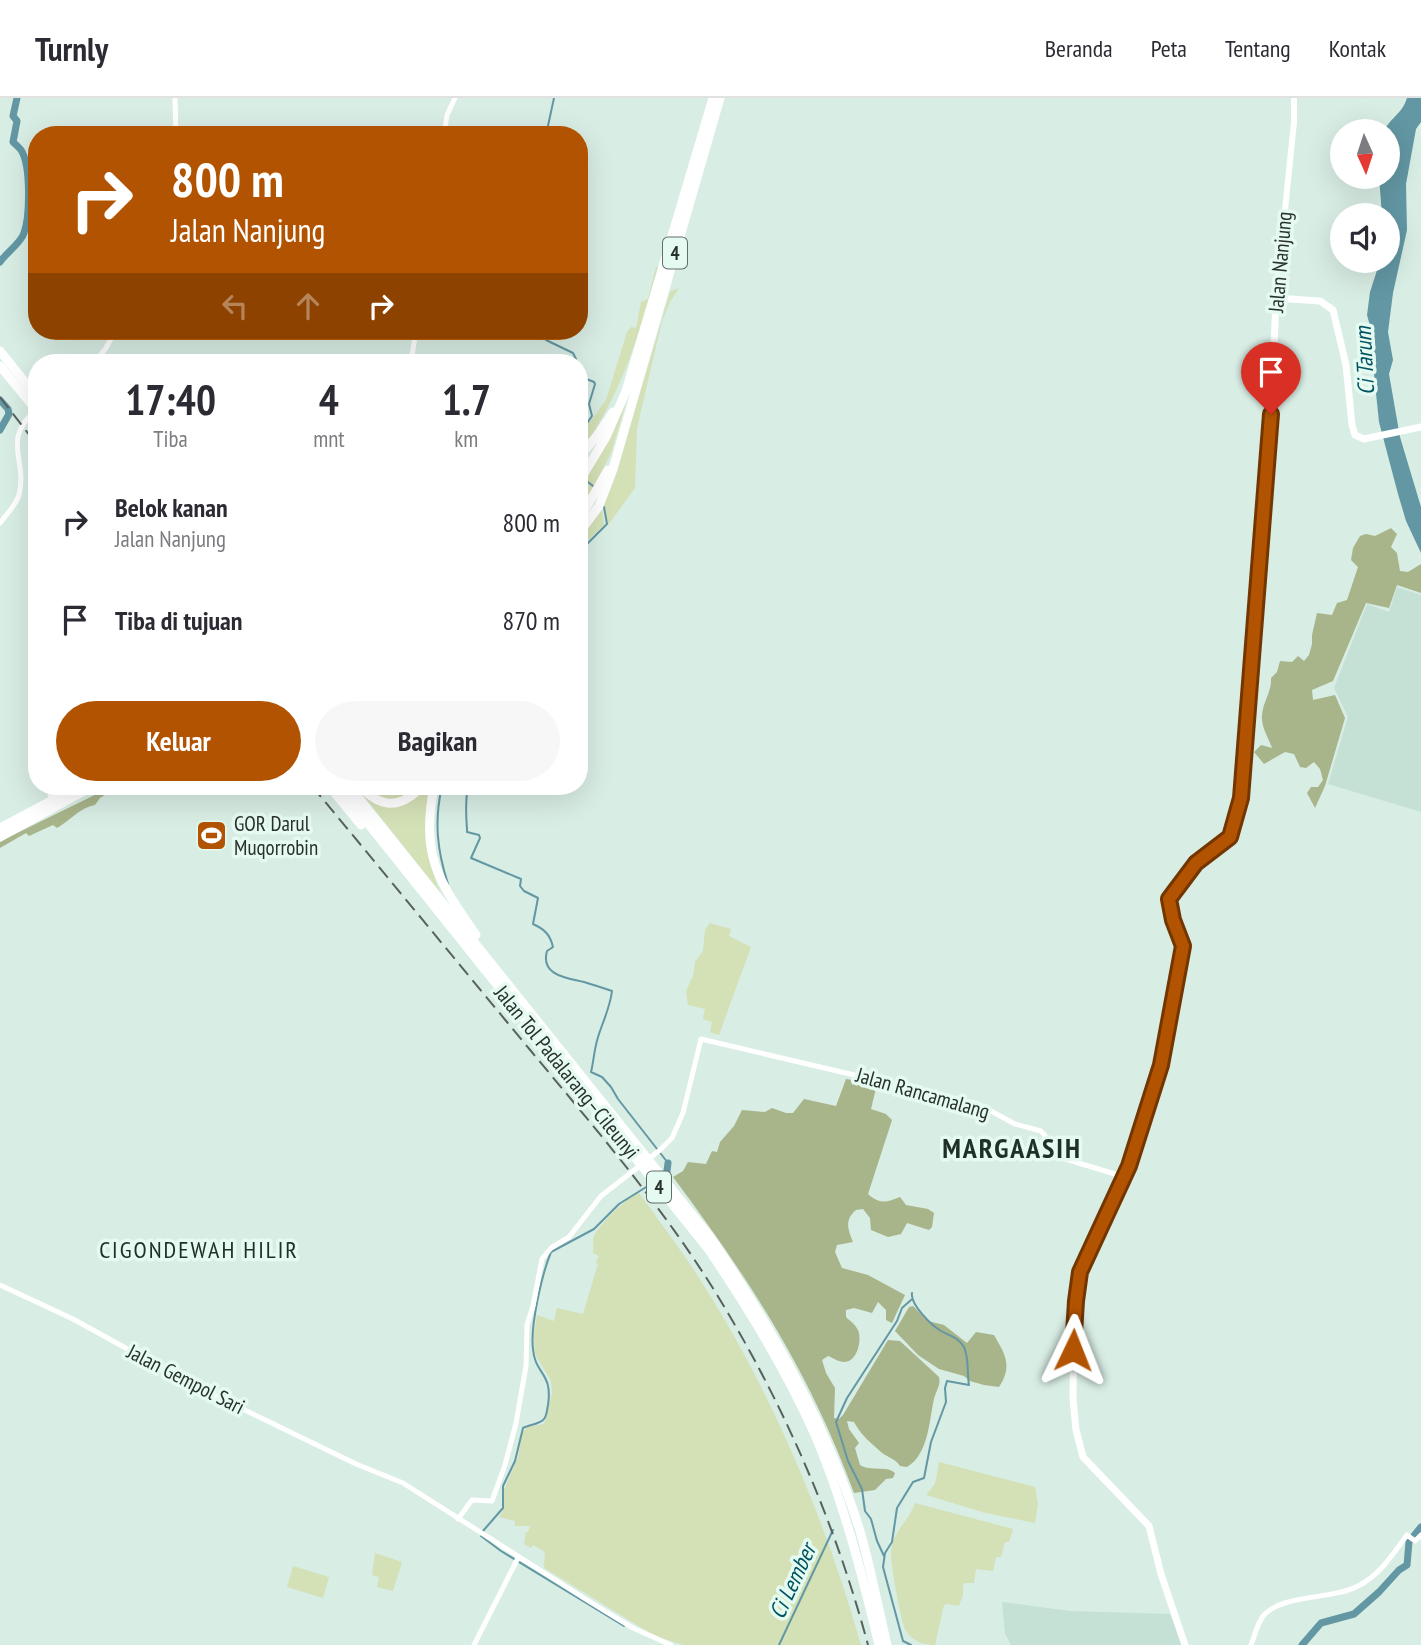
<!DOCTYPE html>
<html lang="id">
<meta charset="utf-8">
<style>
:root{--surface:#fff;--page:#f7f7f7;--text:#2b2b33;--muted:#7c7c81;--line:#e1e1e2;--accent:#b25301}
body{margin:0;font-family:"PT Sans Narrow",sans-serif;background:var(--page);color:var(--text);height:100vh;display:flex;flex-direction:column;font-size:26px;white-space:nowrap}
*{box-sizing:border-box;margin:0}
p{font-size:23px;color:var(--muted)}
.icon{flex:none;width:38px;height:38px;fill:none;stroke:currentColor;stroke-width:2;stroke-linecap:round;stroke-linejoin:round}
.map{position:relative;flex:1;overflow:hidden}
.side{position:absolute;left:28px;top:256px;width:560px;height:441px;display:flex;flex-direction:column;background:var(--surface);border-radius:28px;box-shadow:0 7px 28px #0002}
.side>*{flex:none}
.banner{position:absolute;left:28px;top:28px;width:560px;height:214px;border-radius:28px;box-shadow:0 7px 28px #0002;background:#b25301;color:#fff;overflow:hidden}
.needle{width:46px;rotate:177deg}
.controls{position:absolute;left:1330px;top:21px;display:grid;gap:14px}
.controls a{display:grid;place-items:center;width:70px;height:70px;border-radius:50%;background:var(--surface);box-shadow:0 7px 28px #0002;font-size:35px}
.pin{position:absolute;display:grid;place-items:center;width:60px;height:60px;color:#fff;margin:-72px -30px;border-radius:50% 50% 50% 0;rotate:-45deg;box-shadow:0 0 7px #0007}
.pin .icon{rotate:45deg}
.me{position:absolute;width:77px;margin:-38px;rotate:2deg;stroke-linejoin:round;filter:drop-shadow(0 0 5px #0008)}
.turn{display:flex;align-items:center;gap:24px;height:147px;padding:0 28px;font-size:32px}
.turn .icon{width:91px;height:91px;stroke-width:2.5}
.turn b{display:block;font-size:49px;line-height:60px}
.lanes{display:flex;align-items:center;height:66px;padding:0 28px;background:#0003;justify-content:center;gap:35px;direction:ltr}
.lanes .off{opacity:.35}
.eta{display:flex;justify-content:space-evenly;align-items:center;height:119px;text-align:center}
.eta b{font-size:42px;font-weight:700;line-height:49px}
.primary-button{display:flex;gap:14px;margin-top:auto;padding:14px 28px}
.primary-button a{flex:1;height:80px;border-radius:42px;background:var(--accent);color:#fff;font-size:28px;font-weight:700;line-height:80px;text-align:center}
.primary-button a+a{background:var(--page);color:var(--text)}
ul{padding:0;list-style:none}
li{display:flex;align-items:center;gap:21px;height:98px;padding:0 28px}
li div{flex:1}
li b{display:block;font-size:26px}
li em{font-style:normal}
header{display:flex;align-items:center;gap:42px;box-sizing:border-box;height:98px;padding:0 35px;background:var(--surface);border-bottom:2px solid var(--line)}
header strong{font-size:33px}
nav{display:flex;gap:38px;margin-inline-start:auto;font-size:24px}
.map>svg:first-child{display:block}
</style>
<header>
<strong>Turnly</strong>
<nav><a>Beranda</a><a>Peta</a><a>Tentang</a><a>Kontak</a></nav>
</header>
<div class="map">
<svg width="1421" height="1547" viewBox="0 0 1421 1547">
<rect width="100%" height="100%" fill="#d8ede4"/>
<path fill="#c5e1d5" d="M1397 489 1421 497V714L1328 686 1348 619 1334 590 1367 506 1389 514Z
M1002 1504 1070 1513 1170 1516 1182 1547H1011L1005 1536Z"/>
<path fill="#d4e0b6" d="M656 169 659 170C638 237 622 298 579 355V339L606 302 627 234 631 229 636 230 641 204 648 201Z
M679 190 670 204 662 223 637 330 635 390 608 427 604 406 614 383 670 194Z
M626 305 611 355 579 418V388L610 337Z
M602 411 604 427 579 451V441Z
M364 688H379L381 692 395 688H420L406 699 383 702Z
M426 688H430C421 725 426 759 440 794L363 697 371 703 413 700Z
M710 825 731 831 729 838 751 849 719 937 710 934 712 924 703 921 705 911 688 907 686 893 693 878 695 864 703 853 705 832Z
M639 1095C657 1120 675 1144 692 1169 768 1285 823 1414 861 1547H684L655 1538 544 1470 545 1454 533 1447 531 1450 524 1446 526 1434H528L530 1428H515V1423L499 1419 503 1413 504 1392 518 1359 522 1335 527 1329 544 1326 552 1295 551 1283 535 1256 534 1235 537 1217 554 1223 557 1210 583 1216 598 1166 596 1164 599 1158 593 1155C594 1149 592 1143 594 1138 600 1126 627 1099 639 1095Z
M939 1364 1035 1389 1038 1406 1035 1425 986 1415 926 1397 935 1386Z
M915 1405 1013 1431 1009 1444H1005L1001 1459H996L993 1473 976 1471 974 1485H965L963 1487V1497L959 1508 948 1506 944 1507 935 1547C923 1547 913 1543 906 1533 901 1526 890 1463 891 1453 893 1433 909 1423 915 1405Z
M375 1455 402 1464 393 1493 377 1489 379 1479 372 1477Z
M293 1468 329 1479 323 1500 287 1489Z"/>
<path fill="#a8b48a" d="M1391 430 1397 436 1391 449 1397 455 1400 473 1408 474 1421 466V495L1397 487 1389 510 1366 505 1333 583 1312 592 1313 602 1335 597 1345 620 1325 688 1315 710 1307 695 1311 689H1318L1323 682 1320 671 1314 664 1306 670 1300 669 1294 656 1285 654 1264 666 1254 654 1261 647 1272 650C1269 641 1262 630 1262 621 1261 606 1272 595 1271 580L1277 574 1280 563 1292 564 1298 558 1304 563 1309 557 1312 546V537L1317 515 1332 517 1337 505 1347 502 1358 469 1351 462 1353 450 1360 438 1366 436 1375 438Z
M113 688H119L100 700 95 707C79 710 71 722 57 730L53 727 29 738 26 735 0 750V744L7 740Z
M846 981 877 986 871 1011 886 1016 892 1022 868 1096C880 1107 887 1104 900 1099L906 1107 928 1111 934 1115 932 1129 929 1132 907 1125 901 1136 888 1139 871 1132 870 1120 863 1111 856 1112C844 1122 848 1132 853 1144L837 1147 835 1154 842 1170 868 1177 905 1197 892 1225 886 1222V1212L878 1204 872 1215 854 1210 846 1212V1219C850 1223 855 1226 858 1232 862 1241 858 1264 844 1264 839 1264 833 1260 828 1258L822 1262 826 1275 835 1290 834 1320 839 1321 843 1317 888 1242 900 1243 939 1279C941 1288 936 1292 934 1301 929 1322 929 1356 907 1369L900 1368C895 1360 888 1360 881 1354 871 1345 860 1336 854 1324L847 1323 849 1331 859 1345 855 1350 860 1367C871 1374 887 1367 895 1375L893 1380 886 1381 875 1392 854 1395C809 1273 750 1182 673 1079L683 1073 688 1064 706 1066 712 1053 717 1054 720 1044 734 1028 742 1012 765 1014 772 1010 786 1015H793L804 1001 836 1008Z
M913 1208 928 1223 944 1227 967 1245 976 1234 994 1237C1005 1256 1013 1268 999 1289L984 1287 970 1283 964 1278 939 1271 918 1257 895 1233 909 1209Z"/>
<path fill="#6297a3" d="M1407 0H1421V24L1416 31 1406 86 1407 132 1393 195 1388 234 1393 262 1389 276 1400 339 1421 409V455L1406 423 1398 396 1379 324 1374 276 1369 265 1372 235 1367 217 1370 194 1380 163H1388V117H1382L1379 79H1388V33H1384C1391 19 1402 16 1407 0Z"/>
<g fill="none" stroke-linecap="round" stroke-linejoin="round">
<path stroke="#6297a3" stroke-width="2" d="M546 37 554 0
M546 233V242L573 255 576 261 575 264
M579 278 594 284 595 286 589 306 592 318 579 337
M588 384 593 388
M579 454 607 426 604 409
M442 688C434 723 437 752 448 786
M468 688C466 699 466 719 467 731V734L479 737 480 740 471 760 521 781 520 788 524 793 538 800 533 826C544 831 550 836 553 849L547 853C540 878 568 880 584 884 594 887 603 890 612 893 610 909 604 921 599 936 594 950 594 962 591 974L602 979 611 989 618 1001 668 1065
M483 1433 503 1410V1388L515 1363 523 1330C529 1327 539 1326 543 1322 547 1319 547 1311 548 1307 553 1274 535 1277 533 1251 530 1228 542 1176 551 1154L594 1131 619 1106 651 1086
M481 1438 501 1453 624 1528
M884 1458 877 1443 871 1421 865 1413 862 1391 848 1363 836 1324 847 1300 897 1223 902 1210 911 1202
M779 1547 833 1432
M911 1547 903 1543 883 1469 885 1455 892 1444 897 1410 913 1384 924 1380 931 1344 946 1304 945 1290 947 1283 969 1287C967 1276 969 1259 964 1249 958 1239 950 1238 941 1233 931 1227 910 1206 912 1195"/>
<path stroke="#6297a3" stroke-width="7" d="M0 164C6 155 21 145 24 135 30 118 31 67 21 52 19 49 16 47 13 44L17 23 13 18 17 0
M0 302 8 311 9 316 0 332
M667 1073 668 1065
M1302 1547 1321 1525 1354 1516 1379 1494 1399 1472 1407 1467 1409 1444 1421 1429"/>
<path stroke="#fff" stroke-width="5" d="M175 0 176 37
M444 37 447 17 455 0
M95 264 106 250 115 233
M411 264 416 233
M0 425C6 417 16 407 19 397 28 360 0 343 37 311
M0 1187 73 1221 193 1287 356 1366 403 1385 587 1502 633 1530 671 1547
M458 1421 472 1402 492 1403 505 1367 516 1325 526 1268 527 1227 533 1208 542 1161 551 1150 569 1139 601 1098 660 1052 672 1040 683 1015 701 941 978 1006 1015 1026 1041 1033 1046 1039 1048 1052 1052 1057 1125 1079
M474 1547 518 1460
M1251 1547C1255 1537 1257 1525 1264 1517 1283 1496 1332 1502 1358 1488 1380 1477 1393 1456 1407 1437L1415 1443 1421 1437"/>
<path stroke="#fff" stroke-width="6" d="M1276 200 1294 24V0"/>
<path stroke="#fff" stroke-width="7" d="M1185 1547 1161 1476 1149 1428 1083 1359 1076 1332 1073 1301 1074 1230 1080 1174 1130 1068 1161 966 1183 848 1173 822 1169 801 1196 765 1230 739 1241 700 1271 324 1276 200 1320 203 1333 212 1346 267 1352 327 1355 337 1364 341 1421 329"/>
<path stroke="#fff" stroke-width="9" d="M0 253 37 299
M0 268 37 313
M579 359 597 338 613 314
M579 384 606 339 626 293 713 0
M579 422 608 372
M579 435 599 408 613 371 720 0
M329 688 361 727
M338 688 709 1152C749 1211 786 1271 815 1337 844 1405 862 1476 879 1547
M349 688 711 1140C773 1232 827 1327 860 1433 871 1471 878 1509 887 1547
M360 688C381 711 401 711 422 688
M434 688C421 758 437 781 476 837
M52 696 66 688
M0 730 79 688
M0 739 93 688"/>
<path stroke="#57625e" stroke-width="2" stroke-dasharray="14 7" stroke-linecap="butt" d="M0 299 37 347
M312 688C385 776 458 865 531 953 593 1028 657 1102 709 1184 779 1295 834 1420 868 1547"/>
</g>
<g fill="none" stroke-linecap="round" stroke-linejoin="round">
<defs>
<path id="route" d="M1073 1252 1076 1203 1080 1174 1129 1068 1161 967 1183 848 1173 822 1169 801 1196 765 1230 739 1241 700 1271 316"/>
</defs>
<use href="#route" stroke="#743601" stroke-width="18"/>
<use href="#route" stroke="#b25301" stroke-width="12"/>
</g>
<defs>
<symbol id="stadium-square" viewBox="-11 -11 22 22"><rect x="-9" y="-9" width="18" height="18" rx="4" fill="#b25301" stroke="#e5faf1"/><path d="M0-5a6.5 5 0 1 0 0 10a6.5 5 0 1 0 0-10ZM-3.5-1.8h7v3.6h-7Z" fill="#fff"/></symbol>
</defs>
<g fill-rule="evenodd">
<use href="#stadium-square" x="194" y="720" width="35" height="35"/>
</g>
<g text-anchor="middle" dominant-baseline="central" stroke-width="7" stroke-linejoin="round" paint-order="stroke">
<g fill="#e5faf1" stroke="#616d68" stroke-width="2">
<rect x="663" y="139.5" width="24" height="31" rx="5"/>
<rect x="647" y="1073.5" width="24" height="31" rx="5"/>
</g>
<g font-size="19" font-weight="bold" fill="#29312e">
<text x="675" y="155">4</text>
<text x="659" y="1089">4</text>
</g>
<g font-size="21" fill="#29312e" stroke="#e5faf1">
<text transform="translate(1280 164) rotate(-85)">Jalan Nanjung</text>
<text transform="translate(567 974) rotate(51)">Jalan Tol Padalarang–Cileunyi</text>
<text transform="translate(923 995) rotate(16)">Jalan Rancamalang</text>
<text transform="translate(186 1281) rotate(27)">Jalan Gempol Sari</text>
</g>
<g font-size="21" fill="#29312e" stroke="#e5faf1" text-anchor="start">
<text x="234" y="725">GOR Darul<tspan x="234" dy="24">Muqorrobin</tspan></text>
</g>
<g font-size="23" font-style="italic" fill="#015361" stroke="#e5faf1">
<text transform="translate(1364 263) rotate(-93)">Ci Tarum</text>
<text transform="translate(792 1483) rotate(-65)">Ci Lember</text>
</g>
<g font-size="24" letter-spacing="2" fill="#1f3029" stroke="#e5faf1">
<text x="199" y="1151">CIGONDEWAH HILIR</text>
</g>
<g font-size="28" font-weight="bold" letter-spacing="2" fill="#1f3029" stroke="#e5faf1">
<text x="1012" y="1049">MARGAASIH</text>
</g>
</g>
</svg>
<div class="controls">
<a><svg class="needle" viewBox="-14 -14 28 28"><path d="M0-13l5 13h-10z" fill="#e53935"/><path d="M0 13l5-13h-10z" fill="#7c7c81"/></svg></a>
<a><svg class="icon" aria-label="sound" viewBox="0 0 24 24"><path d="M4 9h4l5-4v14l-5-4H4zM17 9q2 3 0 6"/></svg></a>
</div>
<div class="pin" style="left:1271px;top:316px;background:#d93025"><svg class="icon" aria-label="arrive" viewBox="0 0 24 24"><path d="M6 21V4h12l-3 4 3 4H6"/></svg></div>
<svg class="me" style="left:1073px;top:1252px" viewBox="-20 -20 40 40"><path d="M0-17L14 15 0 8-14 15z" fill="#b25301" stroke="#fff" stroke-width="4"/></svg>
<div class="banner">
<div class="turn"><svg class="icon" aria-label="right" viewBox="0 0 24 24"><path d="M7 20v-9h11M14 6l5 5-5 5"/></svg><div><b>800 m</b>Jalan Nanjung</div></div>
<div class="lanes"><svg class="icon off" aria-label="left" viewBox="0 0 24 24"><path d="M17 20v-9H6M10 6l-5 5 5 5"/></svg><svg class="icon off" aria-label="ahead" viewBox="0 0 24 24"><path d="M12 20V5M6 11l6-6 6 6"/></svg><svg class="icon" aria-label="right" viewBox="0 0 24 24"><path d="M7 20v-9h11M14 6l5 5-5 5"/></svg></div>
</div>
<section class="side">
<div class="eta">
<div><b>17:40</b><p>Tiba</p></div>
<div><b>4</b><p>mnt</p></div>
<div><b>1.7</b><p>km</p></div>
</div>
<ul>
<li><svg class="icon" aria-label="right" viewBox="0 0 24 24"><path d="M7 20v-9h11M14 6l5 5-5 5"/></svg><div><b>Belok kanan</b><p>Jalan Nanjung</p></div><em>800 m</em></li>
<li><svg class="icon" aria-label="arrive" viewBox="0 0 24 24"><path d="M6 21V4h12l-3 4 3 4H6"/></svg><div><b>Tiba di tujuan</b></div><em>870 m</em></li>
</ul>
<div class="primary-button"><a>Keluar</a><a>Bagikan</a></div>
</section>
</div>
